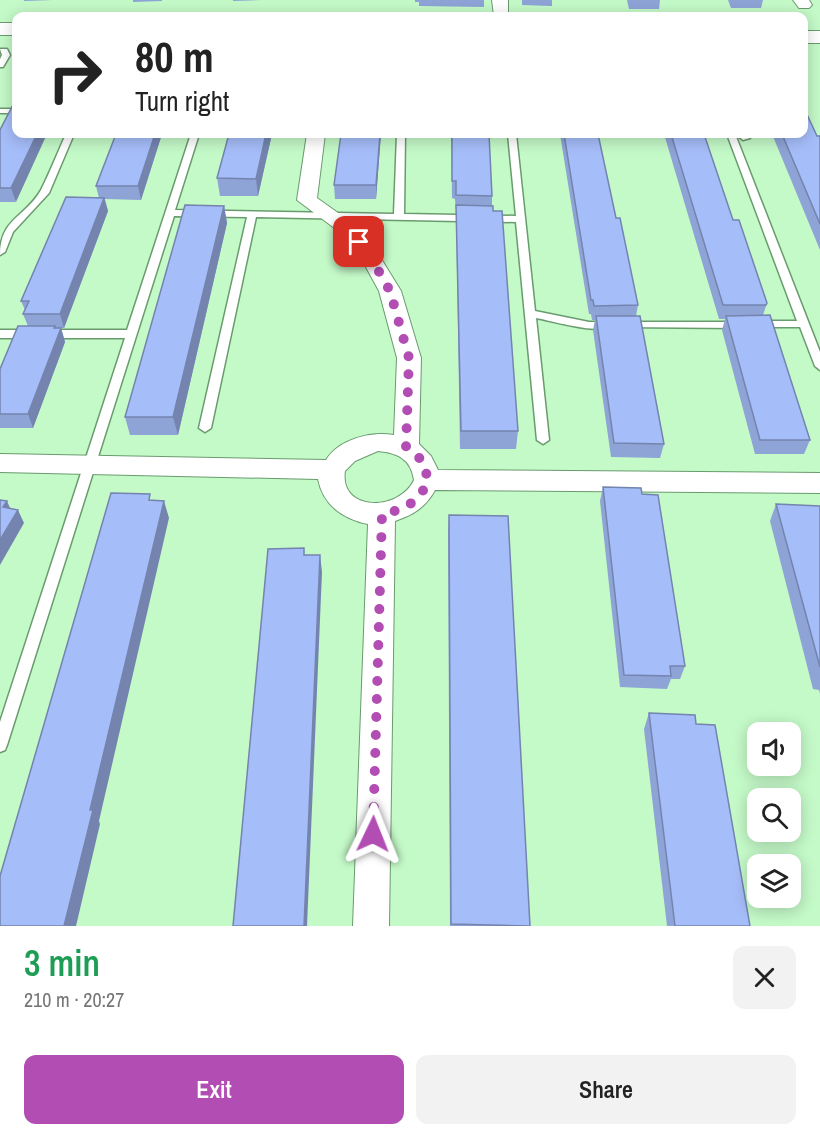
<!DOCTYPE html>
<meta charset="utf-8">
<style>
:root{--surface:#fff;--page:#f2f2f2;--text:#222;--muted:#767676;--accent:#b24db3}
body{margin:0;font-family:"Archivo Narrow",sans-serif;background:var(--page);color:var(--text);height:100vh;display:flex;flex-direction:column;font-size:22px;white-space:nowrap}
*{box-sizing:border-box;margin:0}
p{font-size:20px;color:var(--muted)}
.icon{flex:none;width:33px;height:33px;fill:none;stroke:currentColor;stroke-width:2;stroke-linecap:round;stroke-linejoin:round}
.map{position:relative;height:926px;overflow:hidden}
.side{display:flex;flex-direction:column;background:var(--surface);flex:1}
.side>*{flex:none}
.guide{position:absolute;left:12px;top:12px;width:796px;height:126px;border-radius:12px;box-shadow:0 3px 15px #0003;background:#fff;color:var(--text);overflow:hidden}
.controls{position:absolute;left:747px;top:722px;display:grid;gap:12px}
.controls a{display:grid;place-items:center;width:54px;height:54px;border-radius:12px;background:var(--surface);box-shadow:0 3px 15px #0003;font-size:30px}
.pin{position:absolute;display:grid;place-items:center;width:51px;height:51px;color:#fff;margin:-26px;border-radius:12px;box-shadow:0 3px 9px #0006}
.me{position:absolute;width:66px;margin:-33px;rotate:2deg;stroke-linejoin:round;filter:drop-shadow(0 0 4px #0008)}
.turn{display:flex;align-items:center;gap:21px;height:126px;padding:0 24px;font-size:27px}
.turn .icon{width:78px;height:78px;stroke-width:2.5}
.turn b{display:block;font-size:42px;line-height:51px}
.round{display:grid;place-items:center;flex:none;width:63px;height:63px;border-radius:12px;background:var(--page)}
.summary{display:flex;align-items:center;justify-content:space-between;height:102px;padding:0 24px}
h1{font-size:36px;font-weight:600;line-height:45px;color:#1e9e55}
.button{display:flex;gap:12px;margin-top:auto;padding:12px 24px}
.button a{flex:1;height:69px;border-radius:12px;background:var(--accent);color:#fff;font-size:24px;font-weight:600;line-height:69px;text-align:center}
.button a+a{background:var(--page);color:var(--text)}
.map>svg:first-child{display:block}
</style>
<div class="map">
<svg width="820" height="926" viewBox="0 0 820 926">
<rect width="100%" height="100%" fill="#c4f9c8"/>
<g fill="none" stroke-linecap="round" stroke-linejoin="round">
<defs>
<path id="service" d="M0 49H7L10 55 3 67H0V59L2 55Z
M0 109H16V113H0Z
M66 134H74L49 193 13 232 5 252 0 255C0 218 26 217 41 190 50 172 58 152 66 134Z
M191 134H199L175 210 394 214 397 134H405L404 214 516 216 508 134H516L535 311 589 322H609L614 325C602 336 553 321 536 318L549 440 543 444 537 440 516 222 256 217 211 428 205 432 199 428 247 217 174 216 7 745 5 750 0 752V722L125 338H48L43 334 48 330H127Z
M727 134H735L820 352V370L815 366 800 327H758L753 324 758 321H797Z
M736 134H745L750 138 743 140Z
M626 322H738L743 325 738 328 622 327 621 325Z
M0 330H31L36 334 31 338H0Z"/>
<path id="minor" d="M492 0H508V16H494Z
M793 0H809L812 5 809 8H799Z
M307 134H325L317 198 355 225 377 252 401 291 421 358 419 444 431 456 438 470 820 473V493L435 490C426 507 413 515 395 521L389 926H353L368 524C343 519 323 505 318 479L0 472V454L326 460C339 439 371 431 394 435L397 358 379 291 361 258 341 233 297 200ZM378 451C398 453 411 459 414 480 399 512 339 512 345 471L355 461Z"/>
<path id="tertiary" d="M0 23H16V35H0Z
M804 31H820V43H804Z"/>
</defs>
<use href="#service" stroke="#6a9b6f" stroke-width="3"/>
<use href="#minor" stroke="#6a9b6f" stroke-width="2"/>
<use href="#tertiary" stroke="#6a9b6f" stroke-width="2"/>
<use href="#service" fill="#fff" fill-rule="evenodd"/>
<use href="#minor" fill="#fff" fill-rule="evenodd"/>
<use href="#tertiary" fill="#fff" fill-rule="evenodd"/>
</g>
<path fill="#8ea3d6" d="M24 0H53L24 1Z
M133 0H162V1L133 2Z
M233 0H263L233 1Z
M415 0H484V7L419 6V2H415Z
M522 0H552V6L522 5Z
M627 0H660L659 9H629Z
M728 0H763L761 8H731Z
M0 130 16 202H0Z
M116 134H162L141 200 105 199 108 211 64 328H56H61L65 342 33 428H0V369L28 326 23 314 25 310 21 301 99 198 96 186Z
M272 134 258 196H220L217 178Z
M381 134 376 199H335L334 185Z
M451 134H489L492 196V206L518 431 516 449H460L456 213 455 199 452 198Z
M560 134H598L616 218 638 305 636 316 664 444 660 458 611 457 593 330 595 320H592L591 314H589Z
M664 134H704L733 220 767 303 763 315 810 440 804 454H755L722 330 725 319H719Z
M772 134H804L820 136V250Z
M224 206 227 223 178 435H130L125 417Z
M603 487 642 494 685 666 680 679H671L667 689 620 687 600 501Z
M776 504 820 506V694L819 690 813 689 770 521Z
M449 515 530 926H450L448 532Z
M649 713 696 724 750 926H667L644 729Z"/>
<path fill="#7484ae" d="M37 134H47L16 202 11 188Z
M155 134H162L141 200 138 186Z
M266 134H272L258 196 256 179Z
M380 134H381L376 199V185Z
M104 198 108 211 64 328 60 314Z
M224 206 227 223 178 435 173 417Z
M55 326 58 335 61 328 65 342 33 428 28 414Z
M7 501 13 515 3 507Z
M164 501 169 518 99 821 100 824 76 926H64L90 810Z
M18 510 24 523 0 565V540Z
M320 555 322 572 307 926H304Z"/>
<path fill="#a5bdf9" stroke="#7484ae" stroke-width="1.5" d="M16 99V134H37L11 188H0V130Z
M804 108 817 136H820V224L782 134H804Z
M116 134H155L138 186H96Z
M229 134H266L256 179 217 178Z
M341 134H380L376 185H334Z
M452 134H489L492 196 456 195V181H452Z
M564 134H598L616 218H620L638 305 594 306 593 300H591Z
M671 134H704L733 220H739L767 303 766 305H723Z
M66 197 104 198 60 314H23L29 301H21Z
M185 205 224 206 173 417H125Z
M456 205 493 206V211H502L518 431H461Z
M770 315 810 440H760L726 316Z
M596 316H640L664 444 614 443Z
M18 326H55L54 328H61L28 414H0V369Z
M603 487 641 488 642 494 658 495 685 666H670L671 676 624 675Z
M111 493 150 494 149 500 164 501 90 810H93L64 926H0V876Z
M0 500 7 501 3 507 18 510 0 540Z
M776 504 820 506V667Z
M449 515 508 516 530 926 451 924Z
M304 548V555H320L304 926H233L268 549Z
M649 713 695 715 696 724 715 725 750 926H675Z"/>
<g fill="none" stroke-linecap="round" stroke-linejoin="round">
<path stroke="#b24db3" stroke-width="10" stroke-dasharray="0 18" d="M359 242 370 256 390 291 409 358 406 447 423 461 428 480C420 502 404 510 382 514L373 834"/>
</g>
</svg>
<div class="controls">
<a><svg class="icon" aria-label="sound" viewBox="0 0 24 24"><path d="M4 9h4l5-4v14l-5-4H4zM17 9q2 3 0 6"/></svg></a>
<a><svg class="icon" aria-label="search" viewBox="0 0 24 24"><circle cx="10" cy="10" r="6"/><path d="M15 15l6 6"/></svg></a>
<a><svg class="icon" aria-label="layers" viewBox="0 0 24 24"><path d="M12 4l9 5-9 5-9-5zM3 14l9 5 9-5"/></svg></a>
</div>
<div class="pin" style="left:359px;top:242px;background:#d93025"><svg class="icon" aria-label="arrive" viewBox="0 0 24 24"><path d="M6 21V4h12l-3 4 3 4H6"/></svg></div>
<svg class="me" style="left:373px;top:834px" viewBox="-20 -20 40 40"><path d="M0-17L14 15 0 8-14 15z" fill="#b24db3" stroke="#fff" stroke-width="4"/></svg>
<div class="guide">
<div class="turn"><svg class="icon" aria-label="right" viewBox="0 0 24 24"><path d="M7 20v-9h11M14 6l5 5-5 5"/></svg><div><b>80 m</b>Turn right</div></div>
</div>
</div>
<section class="side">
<div class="summary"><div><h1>3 min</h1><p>210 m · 20:27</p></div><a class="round"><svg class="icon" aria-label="close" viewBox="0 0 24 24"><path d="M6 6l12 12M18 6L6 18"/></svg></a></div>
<div class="button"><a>Exit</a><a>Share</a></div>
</section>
